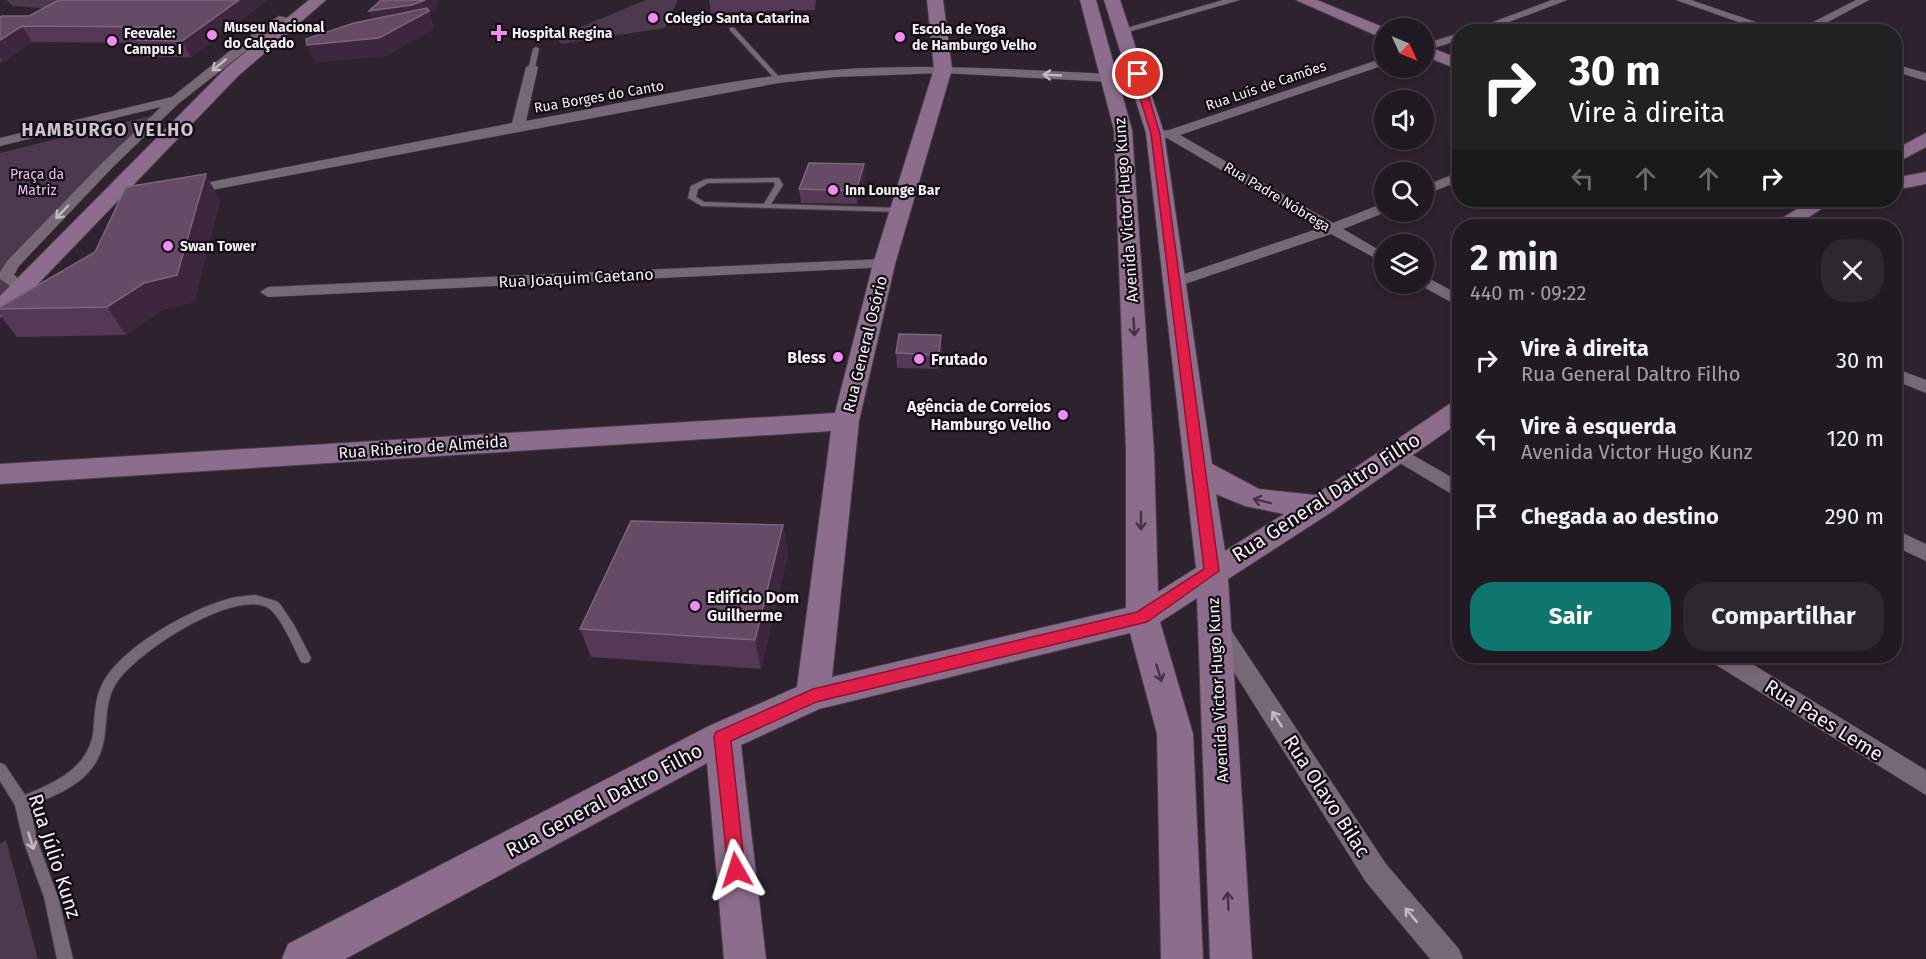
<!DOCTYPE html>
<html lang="pt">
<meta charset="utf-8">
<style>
:root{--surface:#221a22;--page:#2e272f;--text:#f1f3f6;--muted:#a2a1a5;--line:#3f3840;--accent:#0f766e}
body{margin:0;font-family:"Fira Sans",sans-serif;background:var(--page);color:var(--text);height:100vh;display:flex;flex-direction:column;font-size:22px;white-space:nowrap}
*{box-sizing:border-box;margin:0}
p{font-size:20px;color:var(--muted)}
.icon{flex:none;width:33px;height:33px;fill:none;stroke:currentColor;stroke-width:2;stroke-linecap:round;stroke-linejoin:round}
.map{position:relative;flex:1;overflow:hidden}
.side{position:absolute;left:1452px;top:219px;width:450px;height:444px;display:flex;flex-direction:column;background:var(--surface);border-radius:24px;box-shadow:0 3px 9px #0003,0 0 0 2px var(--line)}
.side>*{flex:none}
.hud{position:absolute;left:1452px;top:24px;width:450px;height:183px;border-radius:24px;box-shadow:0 3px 9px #0003,0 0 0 2px var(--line);background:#202124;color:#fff;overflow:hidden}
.needle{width:39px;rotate:134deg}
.buttons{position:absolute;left:1374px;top:18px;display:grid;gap:12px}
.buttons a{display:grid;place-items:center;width:60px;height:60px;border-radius:50%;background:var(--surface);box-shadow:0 3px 9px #0003,0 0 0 2px var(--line);font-size:30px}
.pin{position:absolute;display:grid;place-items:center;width:51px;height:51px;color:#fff;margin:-26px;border:3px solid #fff;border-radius:50%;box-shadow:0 2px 6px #0007}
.me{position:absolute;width:66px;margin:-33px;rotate:354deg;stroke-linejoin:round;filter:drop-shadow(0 0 4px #0008)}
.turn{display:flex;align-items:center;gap:21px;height:126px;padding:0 18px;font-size:27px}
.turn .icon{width:78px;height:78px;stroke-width:2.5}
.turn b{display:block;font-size:42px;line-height:51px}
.lanes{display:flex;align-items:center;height:57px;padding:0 18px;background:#0003;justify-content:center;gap:30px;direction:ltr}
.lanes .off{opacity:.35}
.round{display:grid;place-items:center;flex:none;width:63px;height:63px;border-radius:24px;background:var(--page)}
.head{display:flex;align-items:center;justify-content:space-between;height:102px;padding:0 18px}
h1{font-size:36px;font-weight:700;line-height:45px}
.cta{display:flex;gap:12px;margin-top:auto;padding:12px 18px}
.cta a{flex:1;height:69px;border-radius:24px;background:var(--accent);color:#fff;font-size:24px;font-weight:700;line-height:69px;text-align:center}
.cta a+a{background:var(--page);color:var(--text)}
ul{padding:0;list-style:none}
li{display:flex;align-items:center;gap:18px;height:78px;padding:0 18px}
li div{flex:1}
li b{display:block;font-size:22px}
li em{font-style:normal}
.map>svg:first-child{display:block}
</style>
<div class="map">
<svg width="1926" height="959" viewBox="0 0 1926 959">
<rect width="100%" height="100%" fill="#2d222d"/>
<path fill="#4c394d" d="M6 0H82L42 8 13 6Z
M646 0H678L665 28 561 44 556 37Z
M154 115 8 264 19 288 0 308V153Z
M6 840 38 959H0V843Z"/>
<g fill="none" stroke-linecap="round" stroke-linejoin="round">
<defs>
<path id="lane" d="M730 28H734L780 78V80H776L730 30Z
M536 47 539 49 535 67 532 69 529 67 533 49Z
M776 178H779L783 185 771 204 901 208 905 210 901 212 702 206 688 198 691 186 706 179ZM774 182 775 185 764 204 704 202 696 197 698 189 708 183Z
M255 595 276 601 280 604 294 625 311 658 309 662 305 663 301 662C294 648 280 614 267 607 231 590 133 654 115 685 100 711 113 741 92 768 77 788 51 797 30 806L37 840 58 897 73 959H57L44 897 23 840 15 805 0 781V763L5 765 25 795C54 783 87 769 93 734 95 719 94 704 100 689 116 649 191 608 232 598 240 596 248 596 255 595Z"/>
<path id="street" d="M1223 0H1240L1125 33 1116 31Z
M1552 0H1567L1483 32H1466Z
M1676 0H1691L1785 32H1767Z
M1856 0H1869L1809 32H1794Z
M279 16 288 18 178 104 112 168 19 266 14 275 30 287 28 290H16L0 279V272L7 261 103 162 161 107 0 146V138L172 97 241 42Z
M1460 33V40L1424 51V44Z
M1384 58V65L1180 135 1333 223 1384 203 1386 212 1343 229 1384 253V263L1331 234 1182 285H1170L1168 282 1170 279 1320 228 1167 138 1157 137V131L1169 130Z
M532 64 538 67 526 121C628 103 731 77 834 70 927 63 1019 70 1111 74L1117 78 1111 82 943 73 835 77 778 83 185 195 178 191 185 187 512 123 526 67Z
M1894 64 1926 73V81L1894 71Z
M1460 172V181L1424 195V186Z
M884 259 889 261 892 264 889 267 268 297 260 292 268 287Z
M1424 276 1460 295V307L1418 284H1424Z
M1894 368 1926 380V393L1894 380Z
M1395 445 1460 482V499L1388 456 1386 451 1388 446Z
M1894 529 1926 544V561L1894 546Z
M1219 621 1227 624 1386 864 1459 949 1463 959H1430L1366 882 1211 636 1208 630 1211 624Z
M1710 656H1739L1926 770V795L1713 663Z"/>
<path id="secondary" d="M309 0H326L238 76 8 315 0 317V296L226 68Z
M927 0H943L952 69 895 264 859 421 832 677 1126 608V452L1114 130 1080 0H1096L1132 130 1154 452 1158 592 1196 568 1146 133 1104 0H1120L1164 133 1212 464 1259 489 1315 495 1451 403 1460 401V422L1330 513 1228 579 1252 959H1210L1197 598 1160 622 1193 734 1203 959H1161L1157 734 1130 633 819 709 741 745 766 959H724L707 763 345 959H282L288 944 709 726 797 687 831 431 0 484V464L835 413 873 264 934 69ZM1216 494 1245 506 1284 514 1225 551Z
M1296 0H1317L1385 28 1384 39Z
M1424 45 1460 59V70L1424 56Z
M1926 133V147L1894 164V150Z
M1926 172V184L1894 190V178Z
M1811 200H1835L1795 226H1770Z"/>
</defs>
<use href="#lane" stroke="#473d48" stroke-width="2"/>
<use href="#street" stroke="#473d48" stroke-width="1"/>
<use href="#secondary" stroke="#473d48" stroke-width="2"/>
<use href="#lane" fill="#766876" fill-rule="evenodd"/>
<use href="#street" fill="#766876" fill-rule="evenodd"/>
<use href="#secondary" fill="#8c6d8c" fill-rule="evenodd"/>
</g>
<path fill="#543855" d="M61 0H268L191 57H145L138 43 32 42 3 62H0V17L29 16Z
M709 0H816L815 10 711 13Z
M864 164 865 178 857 204 801 203 799 189Z
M220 201 194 302 162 310 126 335 17 337 0 315V307Z
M942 350 939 369 897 368 896 353Z
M783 525 788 554 761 669 591 657 580 629Z"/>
<path fill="#3d273e" d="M239 0H268L191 57 182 41Z
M425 0H439L437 8 429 12 435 29 386 56 315 63 307 45 374 23 369 11Z
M22 26 32 42 3 62 0 57V40Z
M864 164 865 178 857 204 856 191Z
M206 174 220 201 194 302 162 310 126 335 107 307 144 283Z
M941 335 942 350 939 369V355Z
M783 525 788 554 761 669 755 640Z"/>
<path fill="#664b67" stroke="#7c657d" stroke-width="1.5" d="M61 0H239L182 41 136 40 156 27 22 26 0 40V17L2 16H29L57 1Z
M381 0H425L412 5 369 11Z
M427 8 429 11 379 38 307 45 306 39 354 23Z
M809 163 864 164 856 191 799 189Z
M206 174 177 275 144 283 107 307 0 309V307L95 252 126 187Z
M899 334 941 335 939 355 896 353Z
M631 521 783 525 755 640 580 629Z"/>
<defs><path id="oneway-shaft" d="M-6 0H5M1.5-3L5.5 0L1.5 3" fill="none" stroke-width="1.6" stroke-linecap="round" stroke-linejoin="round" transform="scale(1.5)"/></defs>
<g stroke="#c3b9c3">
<use href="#oneway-shaft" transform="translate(219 65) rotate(140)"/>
<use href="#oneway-shaft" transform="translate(1052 75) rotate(-177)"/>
<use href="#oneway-shaft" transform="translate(62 212) rotate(134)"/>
<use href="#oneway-shaft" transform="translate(1277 719) rotate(-123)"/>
<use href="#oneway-shaft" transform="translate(31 841) rotate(73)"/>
<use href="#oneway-shaft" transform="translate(1411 915) rotate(-130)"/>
</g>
<g stroke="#433343">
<use href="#oneway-shaft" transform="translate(1134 327) rotate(87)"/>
<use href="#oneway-shaft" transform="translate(1262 501) rotate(-166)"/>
<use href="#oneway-shaft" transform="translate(1141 521) rotate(90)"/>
<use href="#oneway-shaft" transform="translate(1159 673) rotate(73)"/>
<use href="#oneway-shaft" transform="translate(1228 901) rotate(-93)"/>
</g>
<path fill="#e11d48" stroke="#92132f" stroke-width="1.5" d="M1138 71 1142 74 1160 134 1219 571 1147 622 816 702 731 741 745 870 743 877 736 879 729 877 714 737 716 732 813 689 1137 612 1204 569 1151 134 1133 74Z"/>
<g fill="#f08bf5" stroke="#120d12" stroke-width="2">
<circle cx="653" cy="18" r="6"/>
<path d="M496 24h6v6h6v6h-6v6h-6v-6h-6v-6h6z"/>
<circle cx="212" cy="35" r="6"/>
<circle cx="900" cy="37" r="6"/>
<circle cx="112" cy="41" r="6"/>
<circle cx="833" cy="190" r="6"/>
<circle cx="168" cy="246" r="6"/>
<circle cx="838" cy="357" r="6"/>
<circle cx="919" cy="359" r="6"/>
<circle cx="1063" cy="415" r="6"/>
<circle cx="695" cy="606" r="6"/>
</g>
<g text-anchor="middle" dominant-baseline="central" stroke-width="4.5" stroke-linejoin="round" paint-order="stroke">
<g font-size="14" font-weight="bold" fill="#f7eff7" stroke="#120d12" text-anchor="start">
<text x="665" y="18">Colegio Santa Catarina</text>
<text x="224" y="27">Museu Nacional<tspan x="224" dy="16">do Calçado</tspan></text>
<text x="912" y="29">Escola de Yoga<tspan x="912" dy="16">de Hamburgo Velho</tspan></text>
<text x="124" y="33">Feevale:<tspan x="124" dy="16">Campus I</tspan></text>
<text x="512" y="33">Hospital Regina</text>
<text x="845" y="190">Inn Lounge Bar</text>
<text x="180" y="246">Swan Tower</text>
</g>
<g font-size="14" fill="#f7eff7" stroke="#120d12">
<text transform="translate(1266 86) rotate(-19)">Rua Luís de Camões</text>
<text transform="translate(599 97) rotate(-10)">Rua Borges do Canto</text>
<text transform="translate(1277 197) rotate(31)">Rua Padre Nóbrega</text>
</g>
<g font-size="14" fill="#f2bbf4" stroke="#120d12">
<text x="37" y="174">Praça da<tspan x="37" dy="16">Matriz</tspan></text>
</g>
<g font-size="16" fill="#f7eff7" stroke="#120d12">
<text transform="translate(1126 210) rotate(-94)">Avenida Victor Hugo Kunz</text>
<text transform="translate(576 278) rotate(-3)">Rua Joaquim Caetano</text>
<text transform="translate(865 344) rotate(-76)">Rua General Osório</text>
<text transform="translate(423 447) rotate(-4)">Rua Ribeiro de Almeida</text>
<text transform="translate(1218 690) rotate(-93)">Avenida Victor Hugo Kunz</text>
</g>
<g font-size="16" font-weight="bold" fill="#f7eff7" stroke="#120d12" text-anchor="end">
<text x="826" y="357">Bless</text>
<text x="931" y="359" text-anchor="start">Frutado</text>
<text x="1051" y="406">Agência de Correios<tspan x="1051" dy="18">Hamburgo Velho</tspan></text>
<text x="707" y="597" text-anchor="start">Edifício Dom<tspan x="707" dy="18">Guilherme</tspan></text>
</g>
<g font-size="18" font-weight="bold" letter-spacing="1.5" fill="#d2c2d2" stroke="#120d12">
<text x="108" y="130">HAMBURGO VELHO</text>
</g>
<g font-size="20" fill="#f7eff7" stroke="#120d12">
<text transform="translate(1326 497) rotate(-33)">Rua General Daltro Filho</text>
<text transform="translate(1824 720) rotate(32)">Rua Paes Leme</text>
<text transform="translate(1327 796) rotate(57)">Rua Olavo Bilac</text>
<text transform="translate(604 800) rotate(-28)">Rua General Daltro Filho</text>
<text transform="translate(55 856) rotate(72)">Rua Júlio Kunz</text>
</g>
</g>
</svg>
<div class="buttons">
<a><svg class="needle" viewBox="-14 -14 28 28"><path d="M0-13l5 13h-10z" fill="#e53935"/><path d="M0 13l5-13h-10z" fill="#a2a1a5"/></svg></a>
<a><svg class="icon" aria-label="sound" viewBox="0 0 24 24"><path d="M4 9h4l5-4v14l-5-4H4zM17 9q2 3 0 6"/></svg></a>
<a><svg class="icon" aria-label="search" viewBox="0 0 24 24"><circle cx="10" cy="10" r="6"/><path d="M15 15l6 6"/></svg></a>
<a><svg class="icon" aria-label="layers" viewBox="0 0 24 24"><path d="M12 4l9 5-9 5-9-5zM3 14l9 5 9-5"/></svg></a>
</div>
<div class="pin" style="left:1138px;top:74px;background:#d93025"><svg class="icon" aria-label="arrive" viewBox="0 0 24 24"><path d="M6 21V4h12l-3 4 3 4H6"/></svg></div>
<svg class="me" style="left:736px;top:870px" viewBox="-20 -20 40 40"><path d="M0-17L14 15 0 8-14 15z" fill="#e11d48" stroke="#fff" stroke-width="4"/></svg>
<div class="hud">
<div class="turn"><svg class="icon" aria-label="right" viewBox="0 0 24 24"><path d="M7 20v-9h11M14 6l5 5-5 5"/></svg><div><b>30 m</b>Vire à direita</div></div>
<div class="lanes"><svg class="icon off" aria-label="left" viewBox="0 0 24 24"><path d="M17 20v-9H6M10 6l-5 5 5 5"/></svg><svg class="icon off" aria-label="ahead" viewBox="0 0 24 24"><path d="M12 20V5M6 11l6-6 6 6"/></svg><svg class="icon off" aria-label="ahead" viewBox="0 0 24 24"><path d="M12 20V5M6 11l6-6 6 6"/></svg><svg class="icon" aria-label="right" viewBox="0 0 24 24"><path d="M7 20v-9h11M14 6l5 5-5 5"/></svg></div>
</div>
<section class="side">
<div class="head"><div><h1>2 min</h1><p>440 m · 09:22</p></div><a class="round"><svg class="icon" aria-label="close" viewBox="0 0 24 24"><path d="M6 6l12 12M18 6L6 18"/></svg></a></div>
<ul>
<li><svg class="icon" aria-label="right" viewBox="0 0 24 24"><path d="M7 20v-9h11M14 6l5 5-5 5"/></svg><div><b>Vire à direita</b><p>Rua General Daltro Filho</p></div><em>30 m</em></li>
<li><svg class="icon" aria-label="left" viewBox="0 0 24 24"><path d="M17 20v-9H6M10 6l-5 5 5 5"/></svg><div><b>Vire à esquerda</b><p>Avenida Victor Hugo Kunz</p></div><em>120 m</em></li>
<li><svg class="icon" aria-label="arrive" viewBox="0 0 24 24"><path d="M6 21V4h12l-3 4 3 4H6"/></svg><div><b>Chegada ao destino</b></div><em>290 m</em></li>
</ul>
<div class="cta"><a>Sair</a><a>Compartilhar</a></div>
</section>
</div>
